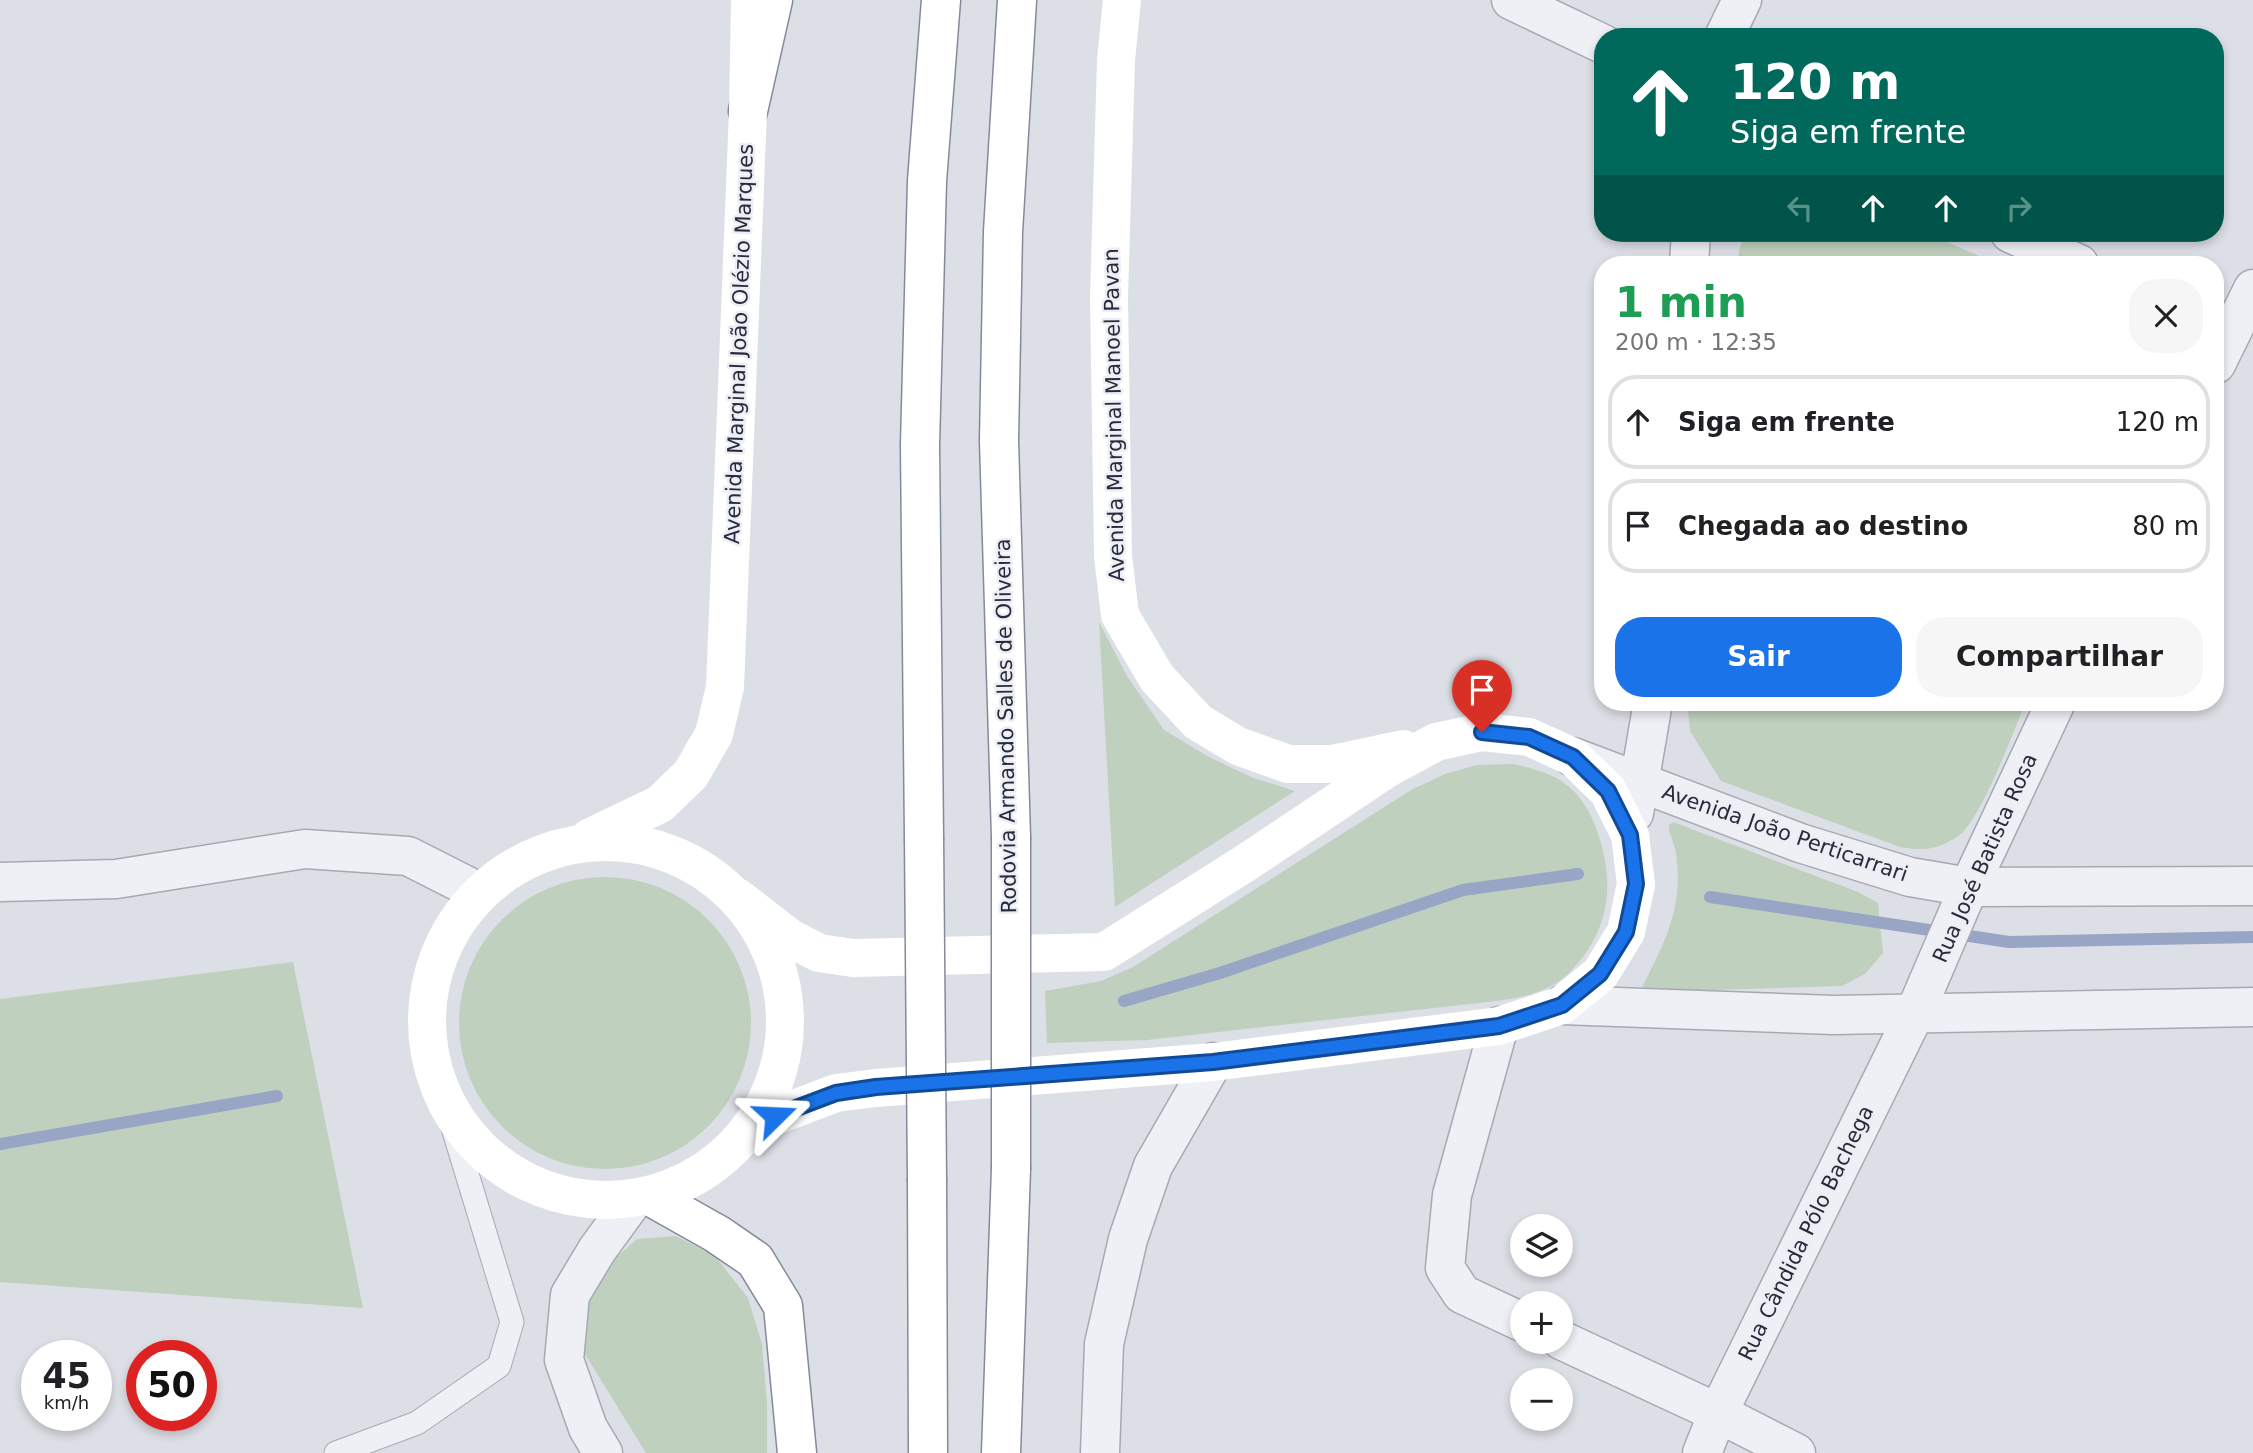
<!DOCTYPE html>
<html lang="pt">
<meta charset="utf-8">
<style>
:root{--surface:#fff;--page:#f6f6f6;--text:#202124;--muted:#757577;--line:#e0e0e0;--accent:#1a73e8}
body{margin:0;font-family:"DejaVu Sans",sans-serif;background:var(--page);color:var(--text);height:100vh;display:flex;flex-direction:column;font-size:26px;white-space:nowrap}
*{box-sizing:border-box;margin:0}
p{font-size:23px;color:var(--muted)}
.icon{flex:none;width:38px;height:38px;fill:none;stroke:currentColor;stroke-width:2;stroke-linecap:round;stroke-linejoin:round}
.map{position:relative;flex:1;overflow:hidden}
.side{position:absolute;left:1594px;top:256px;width:630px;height:455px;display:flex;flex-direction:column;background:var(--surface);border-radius:28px;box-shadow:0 4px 10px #0003}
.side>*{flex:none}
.guide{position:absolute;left:1594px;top:28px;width:630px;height:214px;border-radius:28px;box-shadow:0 4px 10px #0003;background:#00695c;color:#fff;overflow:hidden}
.fabs{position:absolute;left:1510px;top:1214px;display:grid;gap:14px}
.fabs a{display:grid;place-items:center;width:63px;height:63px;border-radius:50%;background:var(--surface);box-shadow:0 4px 10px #0003;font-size:35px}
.speed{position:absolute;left:21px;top:1340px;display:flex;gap:14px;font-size:35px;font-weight:700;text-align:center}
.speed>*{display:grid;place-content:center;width:91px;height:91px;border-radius:50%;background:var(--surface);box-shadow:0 4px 10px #0003;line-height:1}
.speed small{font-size:18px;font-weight:400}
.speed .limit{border:10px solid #d22;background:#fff;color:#111}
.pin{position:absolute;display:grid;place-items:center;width:60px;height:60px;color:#fff;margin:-72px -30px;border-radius:50% 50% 50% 0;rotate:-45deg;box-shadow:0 0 7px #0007}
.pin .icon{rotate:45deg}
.me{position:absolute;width:77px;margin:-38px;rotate:69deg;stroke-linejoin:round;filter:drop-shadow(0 0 5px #0008)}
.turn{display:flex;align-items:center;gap:24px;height:147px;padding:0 21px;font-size:32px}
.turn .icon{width:91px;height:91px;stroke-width:2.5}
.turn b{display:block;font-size:49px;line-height:60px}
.lanes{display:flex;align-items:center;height:66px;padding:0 21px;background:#0003;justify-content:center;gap:35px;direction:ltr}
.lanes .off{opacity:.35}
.round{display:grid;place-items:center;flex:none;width:74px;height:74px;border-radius:28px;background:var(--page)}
.headline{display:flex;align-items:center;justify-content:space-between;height:119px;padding:0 21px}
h1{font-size:42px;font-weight:600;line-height:52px;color:#1e9e55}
.button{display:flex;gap:14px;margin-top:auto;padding:14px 21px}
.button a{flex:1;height:80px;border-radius:28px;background:var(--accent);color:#fff;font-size:28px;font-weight:600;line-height:80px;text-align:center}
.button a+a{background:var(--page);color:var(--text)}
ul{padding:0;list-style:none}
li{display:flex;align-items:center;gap:21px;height:94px;margin:0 14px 10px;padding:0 7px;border:4px solid var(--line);border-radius:28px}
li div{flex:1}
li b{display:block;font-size:26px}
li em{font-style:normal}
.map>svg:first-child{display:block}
</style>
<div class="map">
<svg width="2253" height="1453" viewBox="0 0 2253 1453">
<rect width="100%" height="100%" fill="#dddfe6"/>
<path fill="#bfd0be" d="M1745 233H1926L1998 264H1738L1739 250Z
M1099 622 1127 676 1164 730 1207 756 1251 777 1295 791 1115 907Z
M1687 702H2026C2013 732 1981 821 1957 837 1937 850 1922 851 1900 847L1721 781 1690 731Z
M1514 764C1533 769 1553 773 1568 786 1581 796 1592 815 1597 831 1616 884 1610 932 1568 974 1547 994 1515 999 1488 1002L1147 1040 1047 1043 1045 991 1101 981 1133 967 1411 790 1445 774 1477 765Z
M1673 822 1858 892 1878 903 1883 953 1865 974 1842 986 1645 992 1642 988C1663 945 1682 912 1677 862 1677 851 1672 840 1669 830V825Z
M459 1023a146 146 0 1 1 292 0a146 146 0 1 1-292 0Z
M293 962 363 1308 0 1282V999Z
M676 1236 715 1256 748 1298 762 1344 767 1403V1453H646L583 1351 582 1324 593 1278 637 1239Z"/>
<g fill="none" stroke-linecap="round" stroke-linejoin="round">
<path stroke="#99a5c5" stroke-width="12" d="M1710 897 2009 942 2253 937
M1124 1001 1220 973 1463 890 1578 874
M0 1144 277 1096"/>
<defs>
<path id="service" d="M336 1453 417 1423 499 1366 512 1322 446 1105"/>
<path id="minor" d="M1511 0 1603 44
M1724 37 1742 0
M2010 233 2079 264
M1689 264 1691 233
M2216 364 2253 289
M1634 813 1653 702
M0 882 116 879 305 849 408 856 479 892
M1499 1026 1452 1195 1445 1268 1462 1294 1522 1322
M1561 1340 1718 1413 1796 1453
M1702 1453 1718 1413 1914 1015 1969 887 2056 702"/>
<path id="tertiary" d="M1573 757 1800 843 1910 877 1969 887 2253 886
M1562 1005 1834 1015 2253 1007
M603 1453 588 1428 564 1360 570 1295 597 1250 632 1202
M1100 1453 1104 1344 1128 1239 1153 1166 1213 1062"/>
<path id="motorway" d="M748 111 773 0
M1011 837 999 441 1003 232 1017 0
M924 838 920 445 927 181 941 0
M927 1181 928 1453
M653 1198 717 1234 755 1260 783 1306 797 1453
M1001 1453 1011 1169"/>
</defs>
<use href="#service" stroke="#a6a9b3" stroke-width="25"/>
<use href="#minor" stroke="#a6a9b3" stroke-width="41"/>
<use href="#tertiary" stroke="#a6a9b3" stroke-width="41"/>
<use href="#motorway" stroke="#85899c" stroke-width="41"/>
<use href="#service" stroke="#eff0f5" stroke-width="23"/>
<use href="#minor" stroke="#eff0f5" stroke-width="38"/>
<use href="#tertiary" stroke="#eff0f5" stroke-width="38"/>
<path stroke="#fff" stroke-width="38" d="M1122 0 1116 60 1109 298 1113 556 1120 615 1157 678 1198 722 1238 746 1288 764H1332L1403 749
M589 838 660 804 691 774 714 734 725 687 748 111 750 0
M427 1021a179 179 0 1 1 358 0a179 179 0 1 1-358 0Z
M737 897 790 938 819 953 853 958 1104 952 1244 864 1388 768 1436 742 1482 732 1529 737 1573 757 1608 791 1630 835 1636 884 1626 932 1600 974 1562 1005 1499 1026 1213 1062 876 1088 836 1093 754 1124"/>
<use href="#motorway" stroke="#fff" stroke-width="38"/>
<defs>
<path id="motorway-bridge" d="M1011 837V1169
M924 838 927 1181"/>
</defs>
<use href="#motorway-bridge" stroke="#85899c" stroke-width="41" stroke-linecap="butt"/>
<use href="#motorway-bridge" stroke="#fff" stroke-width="38"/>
</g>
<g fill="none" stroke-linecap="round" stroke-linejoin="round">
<defs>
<path id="route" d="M775 1116 836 1093 876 1087 1213 1062 1499 1026 1562 1005 1600 974 1626 932 1636 884 1630 835 1608 791 1573 757 1529 737 1482 732"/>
</defs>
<use href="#route" stroke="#114b97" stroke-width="18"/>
<use href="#route" stroke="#1a73e8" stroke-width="12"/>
</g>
<g text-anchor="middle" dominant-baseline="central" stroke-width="5" stroke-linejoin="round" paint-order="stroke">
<g font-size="21" fill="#272a3c" stroke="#eceef4">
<text transform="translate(739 344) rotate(-88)">Avenida Marginal João Olézio Marques</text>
<text transform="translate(1114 415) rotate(-91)">Avenida Marginal Manoel Pavan</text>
<text transform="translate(1006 726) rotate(-91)">Rodovia Armando Salles de Oliveira</text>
<text transform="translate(1785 833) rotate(19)">Avenida João Perticarrari</text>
<text transform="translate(1985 858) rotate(-66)">Rua José Batista Rosa</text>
<text transform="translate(1806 1233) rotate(-64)">Rua Cândida Pólo Bachega</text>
</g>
</g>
</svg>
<div class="fabs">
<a><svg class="icon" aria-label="layers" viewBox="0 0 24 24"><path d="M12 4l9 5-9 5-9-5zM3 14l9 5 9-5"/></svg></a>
<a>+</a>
<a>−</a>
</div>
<div class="speed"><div>45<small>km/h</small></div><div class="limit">50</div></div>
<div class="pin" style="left:1482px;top:732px;background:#d93025"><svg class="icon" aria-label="arrive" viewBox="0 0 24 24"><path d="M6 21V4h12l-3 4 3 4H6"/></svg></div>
<svg class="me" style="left:775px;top:1116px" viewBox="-20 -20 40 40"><path d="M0-17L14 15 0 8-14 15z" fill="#1a73e8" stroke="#fff" stroke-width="4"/></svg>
<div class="guide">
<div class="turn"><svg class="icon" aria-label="ahead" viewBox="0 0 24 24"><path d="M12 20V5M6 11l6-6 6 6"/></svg><div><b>120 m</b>Siga em frente</div></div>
<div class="lanes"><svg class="icon off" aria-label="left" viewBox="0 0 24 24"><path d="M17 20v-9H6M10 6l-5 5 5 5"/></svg><svg class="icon" aria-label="ahead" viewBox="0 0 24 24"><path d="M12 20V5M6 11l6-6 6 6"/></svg><svg class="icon" aria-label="ahead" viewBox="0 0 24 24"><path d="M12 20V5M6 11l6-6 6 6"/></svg><svg class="icon off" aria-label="right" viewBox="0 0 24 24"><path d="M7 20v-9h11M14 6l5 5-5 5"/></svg></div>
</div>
<section class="side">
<div class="headline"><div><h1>1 min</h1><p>200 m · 12:35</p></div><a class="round"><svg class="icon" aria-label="close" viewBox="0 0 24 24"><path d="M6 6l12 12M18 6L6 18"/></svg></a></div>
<ul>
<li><svg class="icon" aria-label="ahead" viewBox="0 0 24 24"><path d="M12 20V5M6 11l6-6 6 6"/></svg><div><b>Siga em frente</b></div><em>120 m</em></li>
<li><svg class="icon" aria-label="arrive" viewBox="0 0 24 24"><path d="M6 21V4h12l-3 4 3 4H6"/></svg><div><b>Chegada ao destino</b></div><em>80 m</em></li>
</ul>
<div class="button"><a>Sair</a><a>Compartilhar</a></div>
</section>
</div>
